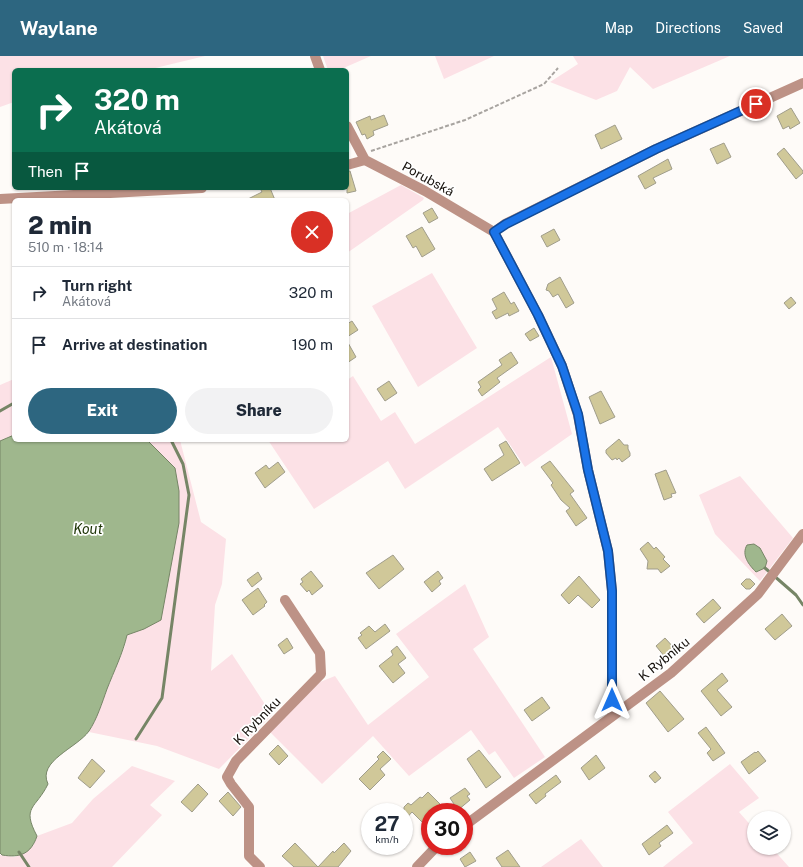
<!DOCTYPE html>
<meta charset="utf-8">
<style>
:root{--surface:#fff;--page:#f2f2f3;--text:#1f2937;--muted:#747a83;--line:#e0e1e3;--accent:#2d6680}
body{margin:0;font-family:"Public Sans",sans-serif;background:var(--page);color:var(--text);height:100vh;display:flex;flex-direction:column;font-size:15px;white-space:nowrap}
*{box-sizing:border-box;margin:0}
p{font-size:13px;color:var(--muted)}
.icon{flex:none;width:22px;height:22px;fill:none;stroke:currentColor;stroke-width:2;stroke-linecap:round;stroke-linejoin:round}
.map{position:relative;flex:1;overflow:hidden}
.panel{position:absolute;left:12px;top:142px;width:337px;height:244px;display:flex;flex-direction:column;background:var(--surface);border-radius:6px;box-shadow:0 1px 3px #0004}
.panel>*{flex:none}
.guide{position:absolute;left:12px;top:12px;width:337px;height:122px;border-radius:6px;box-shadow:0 1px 3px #0004;background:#0b6e4f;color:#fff;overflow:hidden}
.fabs{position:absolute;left:747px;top:755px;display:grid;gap:8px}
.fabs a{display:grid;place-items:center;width:44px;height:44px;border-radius:50%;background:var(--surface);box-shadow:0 1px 3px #0004;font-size:20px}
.speed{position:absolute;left:361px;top:747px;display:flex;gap:8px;font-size:20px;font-weight:700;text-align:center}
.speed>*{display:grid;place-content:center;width:52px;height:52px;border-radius:50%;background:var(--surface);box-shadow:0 1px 3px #0004;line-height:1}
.speed small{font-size:10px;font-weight:400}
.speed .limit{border:6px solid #d22;background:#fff;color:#111}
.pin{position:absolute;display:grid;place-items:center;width:34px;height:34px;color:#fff;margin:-17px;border:2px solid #fff;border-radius:50%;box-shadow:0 1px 4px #0007}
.me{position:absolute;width:44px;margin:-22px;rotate:0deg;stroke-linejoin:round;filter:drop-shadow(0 0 3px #0008)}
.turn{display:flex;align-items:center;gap:14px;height:84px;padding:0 16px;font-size:18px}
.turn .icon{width:52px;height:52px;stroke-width:2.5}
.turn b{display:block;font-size:28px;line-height:34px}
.then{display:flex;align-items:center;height:38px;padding:0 16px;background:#0003;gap:8px;font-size:15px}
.round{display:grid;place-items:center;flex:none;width:42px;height:42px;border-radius:21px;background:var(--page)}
.headline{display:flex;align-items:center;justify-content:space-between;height:68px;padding:0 16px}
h1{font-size:24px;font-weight:800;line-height:30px}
.button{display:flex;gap:8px;margin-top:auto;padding:8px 16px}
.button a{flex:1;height:46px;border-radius:24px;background:var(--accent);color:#fff;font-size:16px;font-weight:800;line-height:46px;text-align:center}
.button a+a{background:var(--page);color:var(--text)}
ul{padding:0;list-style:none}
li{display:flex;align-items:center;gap:12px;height:52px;padding:0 16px;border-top:1px solid var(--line)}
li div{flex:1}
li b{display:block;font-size:15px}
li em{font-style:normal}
header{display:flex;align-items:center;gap:24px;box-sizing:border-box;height:56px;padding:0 20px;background:var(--accent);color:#fff}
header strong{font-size:19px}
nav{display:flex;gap:22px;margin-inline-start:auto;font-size:14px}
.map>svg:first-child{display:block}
</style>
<header>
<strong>Waylane</strong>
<nav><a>Map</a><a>Directions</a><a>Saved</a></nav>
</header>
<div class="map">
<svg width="803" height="811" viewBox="0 0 803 811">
<rect width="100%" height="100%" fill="#fefbf8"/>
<path fill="#fce1e6" d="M0 0H205L147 14H14V46L0 51Z
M323 0H371L339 14H328Z
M435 0H494L444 23Z
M573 0H730L653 33 630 11 617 35 596 44 550 26 578 8Z
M401 129 424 142 423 144 347 197V158Z
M432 217 477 292 418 331 372 250Z
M551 301 572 378 525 411 498 371 405 433 388 405 314 453 268 384H347V324L353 320 381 365 395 356 415 388Z
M14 323V379L0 385V329Z
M147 384H180L201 466 226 483 222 528 215 549 211 615 232 598 272 659 219 713 157 690 89 676 125 590 127 579 144 573 165 402Z
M740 420 793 482 760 525 715 478 699 439Z
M465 528 489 581 473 593 545 701 514 722 495 695 489 699 471 674 409 720 373 680 322 728 268 674 320 626 335 620 368 669 429 621 396 578Z
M730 708 759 742 739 756 754 773V792H772L789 811H663L693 787 668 756Z
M132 710 175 725 150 749 162 759 112 811H0V799L15 801 33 790 37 780 72 767 93 743Z
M581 783 603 811H541Z"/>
<path fill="#9fb78d" stroke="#768566" d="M14 379V384H147L175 412 179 435V467L161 564 144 573 127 579C123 597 114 615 107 633 102 647 97 663 89 675 77 692 37 705 48 728 36 753 21 750 37 780 31 798 20 802 2 799L0 797V385Z
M754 488 760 492 767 505 765 512 756 516C749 509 741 499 747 489Z"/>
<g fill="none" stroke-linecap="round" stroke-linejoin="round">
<path stroke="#768566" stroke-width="3" d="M0 355 14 347
M765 512 796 539 803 549
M136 683 162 642 189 439 183 408 171 384
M19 796 29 811"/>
</g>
<path fill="#d0c899" stroke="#a09d8b" d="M791 52 800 67 790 73 789 70 783 73 777 60Z
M384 59 388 69 373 75 374 79 367 83 365 78 362 79 356 66 370 60 371 64Z
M615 69 622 83 601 93 595 79Z
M724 87 731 101 717 108 710 93Z
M784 92 803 115V117L796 123 777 98Z
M668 103 672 113 653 122 656 127 645 133 638 120Z
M347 115H350L356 135 347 137Z
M260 132H270L275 144H246L262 136Z
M432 152 438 162 429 167 423 157Z
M422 171 435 193 422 201 416 190 413 192 406 180Z
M554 173 560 184 547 191 541 180Z
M560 221 574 247 566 252 558 238 553 241 549 235 546 234 548 228Z
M504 236 511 248 514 246 519 255 509 260 508 257 496 263 492 256 497 253 492 243Z
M791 241 796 247 789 253 784 247Z
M352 265 358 274 347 281V268Z
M534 272 539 280 530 285 525 278Z
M347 285 356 301 347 307Z
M511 296 518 307 497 322 500 326 482 340 478 334 481 331 478 326 502 309 499 304Z
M389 325 397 337 385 345 377 333Z
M601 335 615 361 600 368 589 341Z
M619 383 624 389H628V393L630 397V400L622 406 619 402 617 404 616 402 612 404 606 397V394Z
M506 385 520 407 492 425 484 413 504 399 499 389Z
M550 405 574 435 570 438 587 462 576 470 566 455 570 452 561 444 551 429 553 427 541 411Z
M278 406 285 416 265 432 255 417 266 409 269 413Z
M666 414 676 437 671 438 672 441 664 444 655 418Z
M648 486 654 493 656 491 665 501 663 503 670 510 661 517 658 513H647L648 505 640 493Z
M393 499 404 513 379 533 366 517Z
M311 515 323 530 312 539 309 534 307 536 300 528 303 526 301 523Z
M438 515 443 522 439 525 441 528 432 536 424 526Z
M258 516 262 523 252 531 247 524Z
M579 520 600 544 592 552 578 539 569 548 561 539Z
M746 523H750L755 528 750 533H746L741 528Z
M258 532 267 546 264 549 265 550 253 559 242 544Z
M713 543 721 552 704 567 696 558Z
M782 558 792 570 775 584 765 573Z
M385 568 390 575 366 593 358 582 362 579 360 577 369 570 375 576Z
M287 582 293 592 284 598 278 589Z
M665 582 675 593 665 601 656 590Z
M397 590 406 602 398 608 405 617 393 627 379 610 393 599 391 595Z
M722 617 728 625 717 634 732 651 721 660 701 635Z
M660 635 684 663 668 676 646 647Z
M542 641 550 652 532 665 524 654Z
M706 671 725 697 713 705 707 697 711 693 698 677Z
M278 689 288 700 279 709 269 698Z
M479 694 501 721 486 732 467 703Z
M383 695 391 703 380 713 385 719 370 734 359 723 379 703 377 701Z
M758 695 766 705 749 718 741 706 755 696 756 697Z
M596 699 605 712 589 724 581 712Z
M92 703 105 715 90 732 78 722Z
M655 715 661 722 655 727 649 720Z
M556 719 561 726 545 738 546 740 536 748 529 739Z
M198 728 208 738 192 756 181 746Z
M465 732 470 738 467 740 470 744 458 754 450 742Z
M228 736 241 751 233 760 219 745Z
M428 736 440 748 436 752 440 756H430V774L412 756 404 765V751L408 747 411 749 420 741 422 742Z
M667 769 673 777 659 787 661 790 649 799 642 788Z
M295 787 318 811 333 795 334 797 344 787 351 795 338 811H294L282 800Z
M508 794 520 811H502L496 802Z
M470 796 476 805 465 811 460 803Z"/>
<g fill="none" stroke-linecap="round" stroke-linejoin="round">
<path stroke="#a8a4a0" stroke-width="2" stroke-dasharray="4 2" stroke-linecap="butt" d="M371 95 465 64 544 28 558 12"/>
<path stroke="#bd9286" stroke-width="10" d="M315 0 320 14
M347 70 365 104
M347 109 365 104 425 135 494 176
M0 143 202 132
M494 176 538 259 562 310 578 359 588 414 608 495 612 535V659
M494 176 505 168 656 93 803 27
M464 770 671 617 758 538 803 478
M260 811 249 800V751L231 728 227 721 236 705 321 618 320 597 285 544
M417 811 437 790"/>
</g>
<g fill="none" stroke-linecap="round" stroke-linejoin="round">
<defs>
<path id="route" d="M612 644V535L608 495 588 414 578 358 562 310 538 259 494 176 506 168 656 93 756 48"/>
</defs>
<use href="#route" stroke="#114b97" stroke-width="10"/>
<use href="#route" stroke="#1a73e8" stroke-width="7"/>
</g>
<g text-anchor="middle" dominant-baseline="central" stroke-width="3.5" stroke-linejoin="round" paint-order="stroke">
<g font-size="13" fill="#16110c" stroke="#fff">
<text transform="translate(428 123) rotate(29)">Porubská</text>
<text transform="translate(664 603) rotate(-39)">K Rybníku</text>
<text transform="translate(257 665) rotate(-46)">K Rybníku</text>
</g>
<g font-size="14" font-style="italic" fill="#1c3305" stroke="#fff">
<text x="88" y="473">Kout</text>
</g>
</g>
</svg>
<div class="fabs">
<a><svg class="icon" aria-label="layers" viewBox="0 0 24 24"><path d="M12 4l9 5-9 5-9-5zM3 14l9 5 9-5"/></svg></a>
</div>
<div class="speed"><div>27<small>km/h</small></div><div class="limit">30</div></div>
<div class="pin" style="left:756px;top:48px;background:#d93025"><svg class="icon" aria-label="arrive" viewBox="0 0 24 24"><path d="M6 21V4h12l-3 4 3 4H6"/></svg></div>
<svg class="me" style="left:612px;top:644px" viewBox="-20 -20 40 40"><path d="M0-17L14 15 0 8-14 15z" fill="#1a73e8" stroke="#fff" stroke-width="4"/></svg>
<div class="guide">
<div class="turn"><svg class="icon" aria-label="right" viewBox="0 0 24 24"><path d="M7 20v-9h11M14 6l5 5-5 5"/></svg><div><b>320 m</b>Akátová</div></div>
<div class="then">Then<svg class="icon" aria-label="arrive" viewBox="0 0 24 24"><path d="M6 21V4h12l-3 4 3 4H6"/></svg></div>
</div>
<section class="panel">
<div class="headline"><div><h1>2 min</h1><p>510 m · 18:14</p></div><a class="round" style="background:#d93025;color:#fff"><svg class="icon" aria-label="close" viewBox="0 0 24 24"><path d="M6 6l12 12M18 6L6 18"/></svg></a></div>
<ul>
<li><svg class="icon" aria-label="right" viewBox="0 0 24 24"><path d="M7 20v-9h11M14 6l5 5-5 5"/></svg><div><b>Turn right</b><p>Akátová</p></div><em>320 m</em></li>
<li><svg class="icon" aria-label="arrive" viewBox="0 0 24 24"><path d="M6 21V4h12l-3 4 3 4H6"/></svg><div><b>Arrive at destination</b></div><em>190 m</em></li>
</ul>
<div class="button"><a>Exit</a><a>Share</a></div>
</section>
</div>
